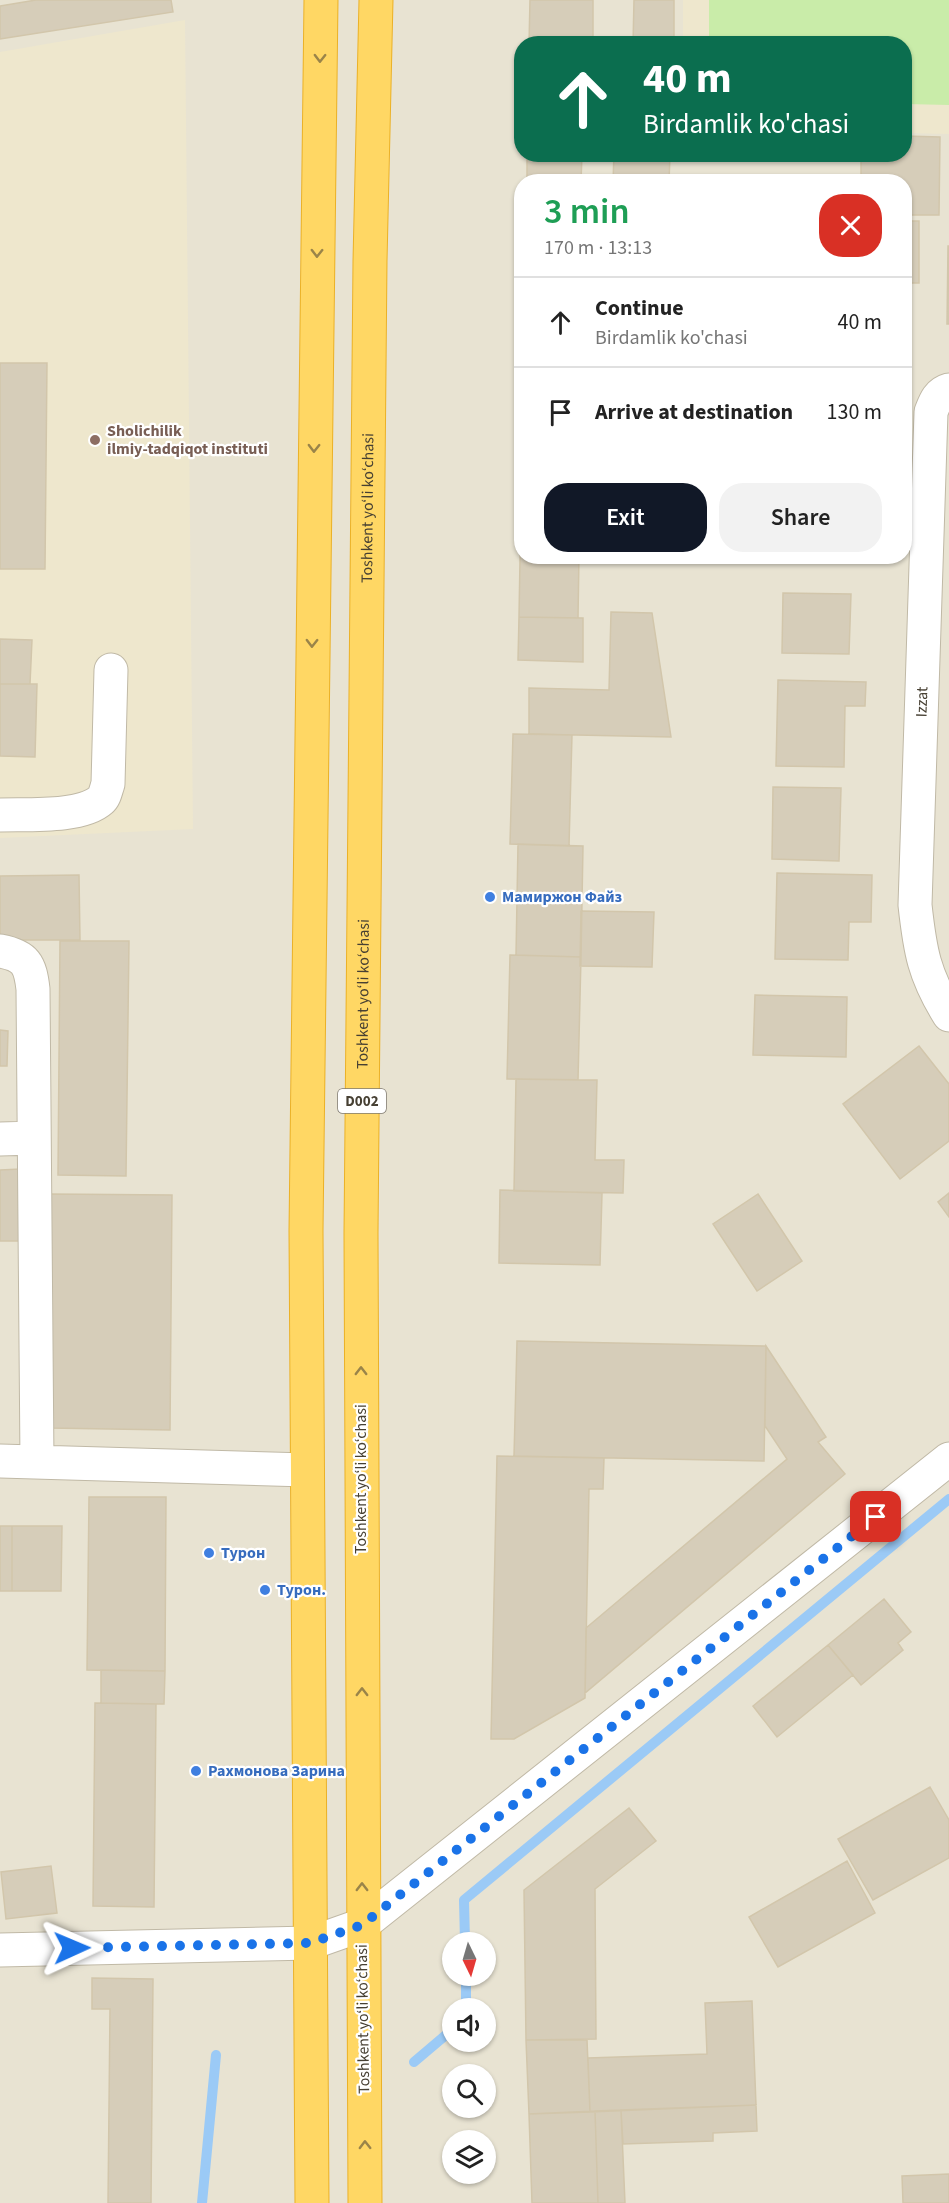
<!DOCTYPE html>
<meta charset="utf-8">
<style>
:root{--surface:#fff;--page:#f2f2f2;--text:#222;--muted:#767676;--line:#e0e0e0;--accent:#111827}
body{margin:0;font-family:"Source Sans 3",sans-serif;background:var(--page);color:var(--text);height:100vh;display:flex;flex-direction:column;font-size:22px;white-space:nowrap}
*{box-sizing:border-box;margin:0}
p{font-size:20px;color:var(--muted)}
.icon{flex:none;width:33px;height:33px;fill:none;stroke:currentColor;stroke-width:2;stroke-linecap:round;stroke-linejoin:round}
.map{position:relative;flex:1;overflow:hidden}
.drawer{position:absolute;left:514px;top:174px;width:398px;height:390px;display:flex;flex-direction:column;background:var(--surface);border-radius:24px;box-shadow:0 2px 4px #0004}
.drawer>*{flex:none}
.hud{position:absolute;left:514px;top:36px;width:398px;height:126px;border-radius:24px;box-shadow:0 2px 4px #0004;background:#0b6e4f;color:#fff;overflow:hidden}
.needle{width:39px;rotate:175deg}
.fabs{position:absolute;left:442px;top:1932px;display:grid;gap:12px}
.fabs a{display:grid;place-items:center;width:54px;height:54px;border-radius:50%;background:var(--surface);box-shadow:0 2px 4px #0004;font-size:30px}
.pin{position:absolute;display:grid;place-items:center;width:51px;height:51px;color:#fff;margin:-26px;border-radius:12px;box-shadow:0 3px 9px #0006}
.me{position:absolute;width:66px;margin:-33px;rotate:89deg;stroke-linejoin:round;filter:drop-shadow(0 0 4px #0008)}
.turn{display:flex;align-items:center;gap:21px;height:126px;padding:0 30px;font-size:27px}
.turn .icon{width:78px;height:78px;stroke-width:2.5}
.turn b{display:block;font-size:42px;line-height:51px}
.round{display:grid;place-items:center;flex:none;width:63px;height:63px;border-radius:24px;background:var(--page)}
.summary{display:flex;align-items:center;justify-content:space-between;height:102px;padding:0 30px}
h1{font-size:36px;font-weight:600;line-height:45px;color:#1e9e55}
.primary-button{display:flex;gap:12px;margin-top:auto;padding:12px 30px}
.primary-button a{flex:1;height:69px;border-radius:24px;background:var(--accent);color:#fff;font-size:24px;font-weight:600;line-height:69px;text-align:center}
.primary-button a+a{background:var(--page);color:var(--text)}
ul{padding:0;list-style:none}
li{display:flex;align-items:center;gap:18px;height:90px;padding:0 30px;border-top:2px solid var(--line)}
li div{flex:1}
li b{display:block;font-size:22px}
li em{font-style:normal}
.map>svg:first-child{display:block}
</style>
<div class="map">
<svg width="949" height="2203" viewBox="0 0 949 2203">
<rect width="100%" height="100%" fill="#f4f0e4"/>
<path fill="#e8e3d2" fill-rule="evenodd" d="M0 0H949V2203H0ZM522 44H904V154H522ZM522 182H904V556H522ZM453 1942H486V1976H453ZM453 2008H486V2042H453ZM453 2074H486V2108H453ZM453 2140H486V2174H453Z"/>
<path fill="#eee7cd" d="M683 0H949V134L905 133 904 44H683Z
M185 20 193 829 0 838V52Z"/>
<path fill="#c9eca9" d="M709 0H949V105L905 104 904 44 709 43Z"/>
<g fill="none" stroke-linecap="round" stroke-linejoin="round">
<path stroke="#9bcaf6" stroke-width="10" d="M465 1942 464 1900 949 1499
M466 1976V2008
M414 2062 453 2029
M202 2203 216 2055"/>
</g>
<path fill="#d6cdb9" stroke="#d2c6ab" stroke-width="1.5" d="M36 0H171L173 12 0 39V6Z
M530 0H593V44H529Z
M634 0H674V44H633Z
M904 136 940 137 939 215H904V182H861V154H904Z
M527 154H582L581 182H527Z
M614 154H670L669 182H613Z
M904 221H919V283H904Z
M948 246H949V324H947Z
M0 363H47L45 569H0Z
M521 504 522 556H579L578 618 519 617Z
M783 593 851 594 849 654 782 653Z
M611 612 652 613 671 737 529 734V688L609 690Z
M519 617 583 618V662L518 660Z
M0 639 32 640 30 684H0Z
M778 680 866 682 865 706H845L844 767 776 766Z
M0 684H37L35 757 0 756Z
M513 734 572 735 569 846 510 844Z
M773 787 841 788 839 861 772 859Z
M518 844 583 846 581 957 516 955Z
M777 873 872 875 871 922H849L848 960 775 959Z
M79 875 80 940H0V876Z
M581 911 654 912 652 967 580 966Z
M60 941H129L126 1176 58 1175Z
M510 955 581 957 578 1080 507 1079Z
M755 995 847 997 846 1057 753 1055Z
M0 1030 8 1031 7 1066H0Z
M919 1046 949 1084V1141L900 1179 843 1104Z
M516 1079 597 1080 595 1160H624L623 1193 514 1191Z
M20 1169V1241H0V1170Z
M500 1190 602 1193 600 1265 499 1263Z
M949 1193V1217L938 1202Z
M51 1194 172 1195 170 1430 49 1428Z
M758 1194 802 1261 757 1291 713 1224Z
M517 1341 766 1346 764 1461 514 1456Z
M766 1346 826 1437 818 1442 845 1474 585 1693 586 1628 787 1459 765 1426Z
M497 1456 604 1458 603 1489H589L585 1698 514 1739H491Z
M89 1497H166L165 1671 87 1670Z
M0 1526H12V1591H0Z
M12 1526H62L61 1591H12Z
M884 1599 911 1632 898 1643 903 1650 861 1685 828 1645Z
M828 1645 853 1675 777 1737 753 1706Z
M101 1670 165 1671 164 1704 101 1703Z
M95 1703 156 1704 154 1907 93 1906Z
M930 1787 949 1820V1858L873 1900 838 1839Z
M629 1808 656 1841 595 1889 596 2039 526 2040 524 1890Z
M847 1861 875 1913 778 1967 749 1917Z
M51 1866 57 1913 6 1919 1 1872Z
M92 1978 153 1979 151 2203H108L110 2009H92Z
M752 2001 756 2105 590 2112 588 2058 707 2054 705 2003Z
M526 2040H587L590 2112 529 2114Z
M756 2105 757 2131 713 2133V2141L623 2144 621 2110Z
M621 2110 625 2203H598L595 2111Z
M595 2111 598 2203H532L529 2114Z
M949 2174V2203H903L902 2176Z"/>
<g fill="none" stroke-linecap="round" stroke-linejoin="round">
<defs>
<path id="minor" d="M949 390C938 393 935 402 931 412L915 905C920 951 924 975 949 1015
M0 815C27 814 81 818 101 800 105 797 106 789 108 784L111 670
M0 951C26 956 30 964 33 989L37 1462
M0 1139 34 1138
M0 1461 307 1470
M0 1950 311 1943 362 1925 949 1459"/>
<g id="highway">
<path d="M312 2203 306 1231 321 0"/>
<path id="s1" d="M365 2203 361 1233 370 261 376 0"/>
</g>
</defs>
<use href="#minor" stroke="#c0b9a6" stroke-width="35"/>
<use href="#highway" stroke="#ebb127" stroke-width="35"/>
<use href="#minor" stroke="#fff" stroke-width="33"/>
<use href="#highway" stroke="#ffd764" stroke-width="33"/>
</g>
<defs><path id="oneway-chevron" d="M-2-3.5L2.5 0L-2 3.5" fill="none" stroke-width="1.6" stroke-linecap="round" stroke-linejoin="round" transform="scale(1.5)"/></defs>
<g stroke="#9a8449">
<use href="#oneway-chevron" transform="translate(320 58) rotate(91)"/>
<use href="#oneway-chevron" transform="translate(317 253) rotate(91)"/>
<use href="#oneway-chevron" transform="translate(314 448) rotate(91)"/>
<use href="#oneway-chevron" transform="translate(312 643) rotate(91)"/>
<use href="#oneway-chevron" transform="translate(361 1371) rotate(-90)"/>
<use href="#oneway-chevron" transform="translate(362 1692) rotate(-90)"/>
<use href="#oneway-chevron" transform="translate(362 1887) rotate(-90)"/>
<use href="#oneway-chevron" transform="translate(365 2145) rotate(-91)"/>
</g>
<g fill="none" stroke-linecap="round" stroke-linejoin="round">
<path stroke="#1a73e8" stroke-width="10" stroke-dasharray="0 18" d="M72 1948 310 1943 362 1925 876 1517"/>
</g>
<circle fill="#8d6e63" stroke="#fff" stroke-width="2" cx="95" cy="440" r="6"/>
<g fill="#3f7fe0" stroke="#fff" stroke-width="2">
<circle cx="490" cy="897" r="6"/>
<circle cx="209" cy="1553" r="6"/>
<circle cx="265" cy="1590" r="6"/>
<circle cx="196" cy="1771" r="6"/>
</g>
<g text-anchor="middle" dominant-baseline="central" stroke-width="4.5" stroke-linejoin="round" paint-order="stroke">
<rect fill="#fff" stroke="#7e7970" stroke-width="1.5" x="338" y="1089" width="48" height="24" rx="4.5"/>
<g font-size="15" font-weight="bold" fill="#474033">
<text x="362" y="1101">D002</text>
</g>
<g font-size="16" font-weight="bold" fill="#785e54" stroke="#fff" text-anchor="start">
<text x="107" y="431">Sholichilik<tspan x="107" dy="18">ilmiy-tadqiqot instituti</tspan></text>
</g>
<g font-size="16" fill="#474033" stroke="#fff">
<text stroke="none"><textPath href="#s1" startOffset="1695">Toshkent yo‘li ko‘chasi</textPath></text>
<text transform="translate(922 702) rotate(-88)">Izzat</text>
<text stroke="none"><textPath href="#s1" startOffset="1209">Toshkent yo‘li ko‘chasi</textPath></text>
<text transform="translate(361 1479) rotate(-90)">Toshkent yo‘li ko‘chasi</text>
<text transform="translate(363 2019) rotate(-91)">Toshkent yo‘li ko‘chasi</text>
</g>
<g font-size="16" font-weight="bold" fill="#366cbe" stroke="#fff" text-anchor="start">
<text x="502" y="897">Мамиржон Файз</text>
<text x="221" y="1553">Турон</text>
<text x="277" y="1590">Турон.</text>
<text x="208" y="1771">Рахмонова Зарина</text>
</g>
</g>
</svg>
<div class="fabs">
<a><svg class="needle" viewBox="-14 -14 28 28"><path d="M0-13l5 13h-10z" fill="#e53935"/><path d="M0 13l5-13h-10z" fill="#767676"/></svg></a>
<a><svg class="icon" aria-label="sound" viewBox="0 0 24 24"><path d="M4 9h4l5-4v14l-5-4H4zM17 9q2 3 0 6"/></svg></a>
<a><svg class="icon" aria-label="search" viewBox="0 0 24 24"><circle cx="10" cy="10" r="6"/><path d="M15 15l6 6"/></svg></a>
<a><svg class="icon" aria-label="layers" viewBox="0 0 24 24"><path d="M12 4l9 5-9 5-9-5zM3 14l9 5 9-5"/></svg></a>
</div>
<div class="pin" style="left:876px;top:1517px;background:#d93025"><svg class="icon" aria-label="arrive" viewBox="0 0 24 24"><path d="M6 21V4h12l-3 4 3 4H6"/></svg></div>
<svg class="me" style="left:72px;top:1948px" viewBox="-20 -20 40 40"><path d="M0-17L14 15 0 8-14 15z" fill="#1a73e8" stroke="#fff" stroke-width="4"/></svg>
<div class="hud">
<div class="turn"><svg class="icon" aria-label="ahead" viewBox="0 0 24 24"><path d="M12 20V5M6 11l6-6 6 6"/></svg><div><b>40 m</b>Birdamlik ko'chasi</div></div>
</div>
<section class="drawer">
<div class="summary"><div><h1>3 min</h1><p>170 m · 13:13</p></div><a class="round" style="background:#d93025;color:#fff"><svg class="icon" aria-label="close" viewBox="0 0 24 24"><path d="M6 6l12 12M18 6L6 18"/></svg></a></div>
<ul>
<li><svg class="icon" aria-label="ahead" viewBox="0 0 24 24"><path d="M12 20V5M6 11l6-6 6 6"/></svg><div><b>Continue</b><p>Birdamlik ko'chasi</p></div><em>40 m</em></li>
<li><svg class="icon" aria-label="arrive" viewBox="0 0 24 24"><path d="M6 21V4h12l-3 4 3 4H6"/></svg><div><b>Arrive at destination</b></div><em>130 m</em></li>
</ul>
<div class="primary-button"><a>Exit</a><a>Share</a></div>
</section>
</div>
